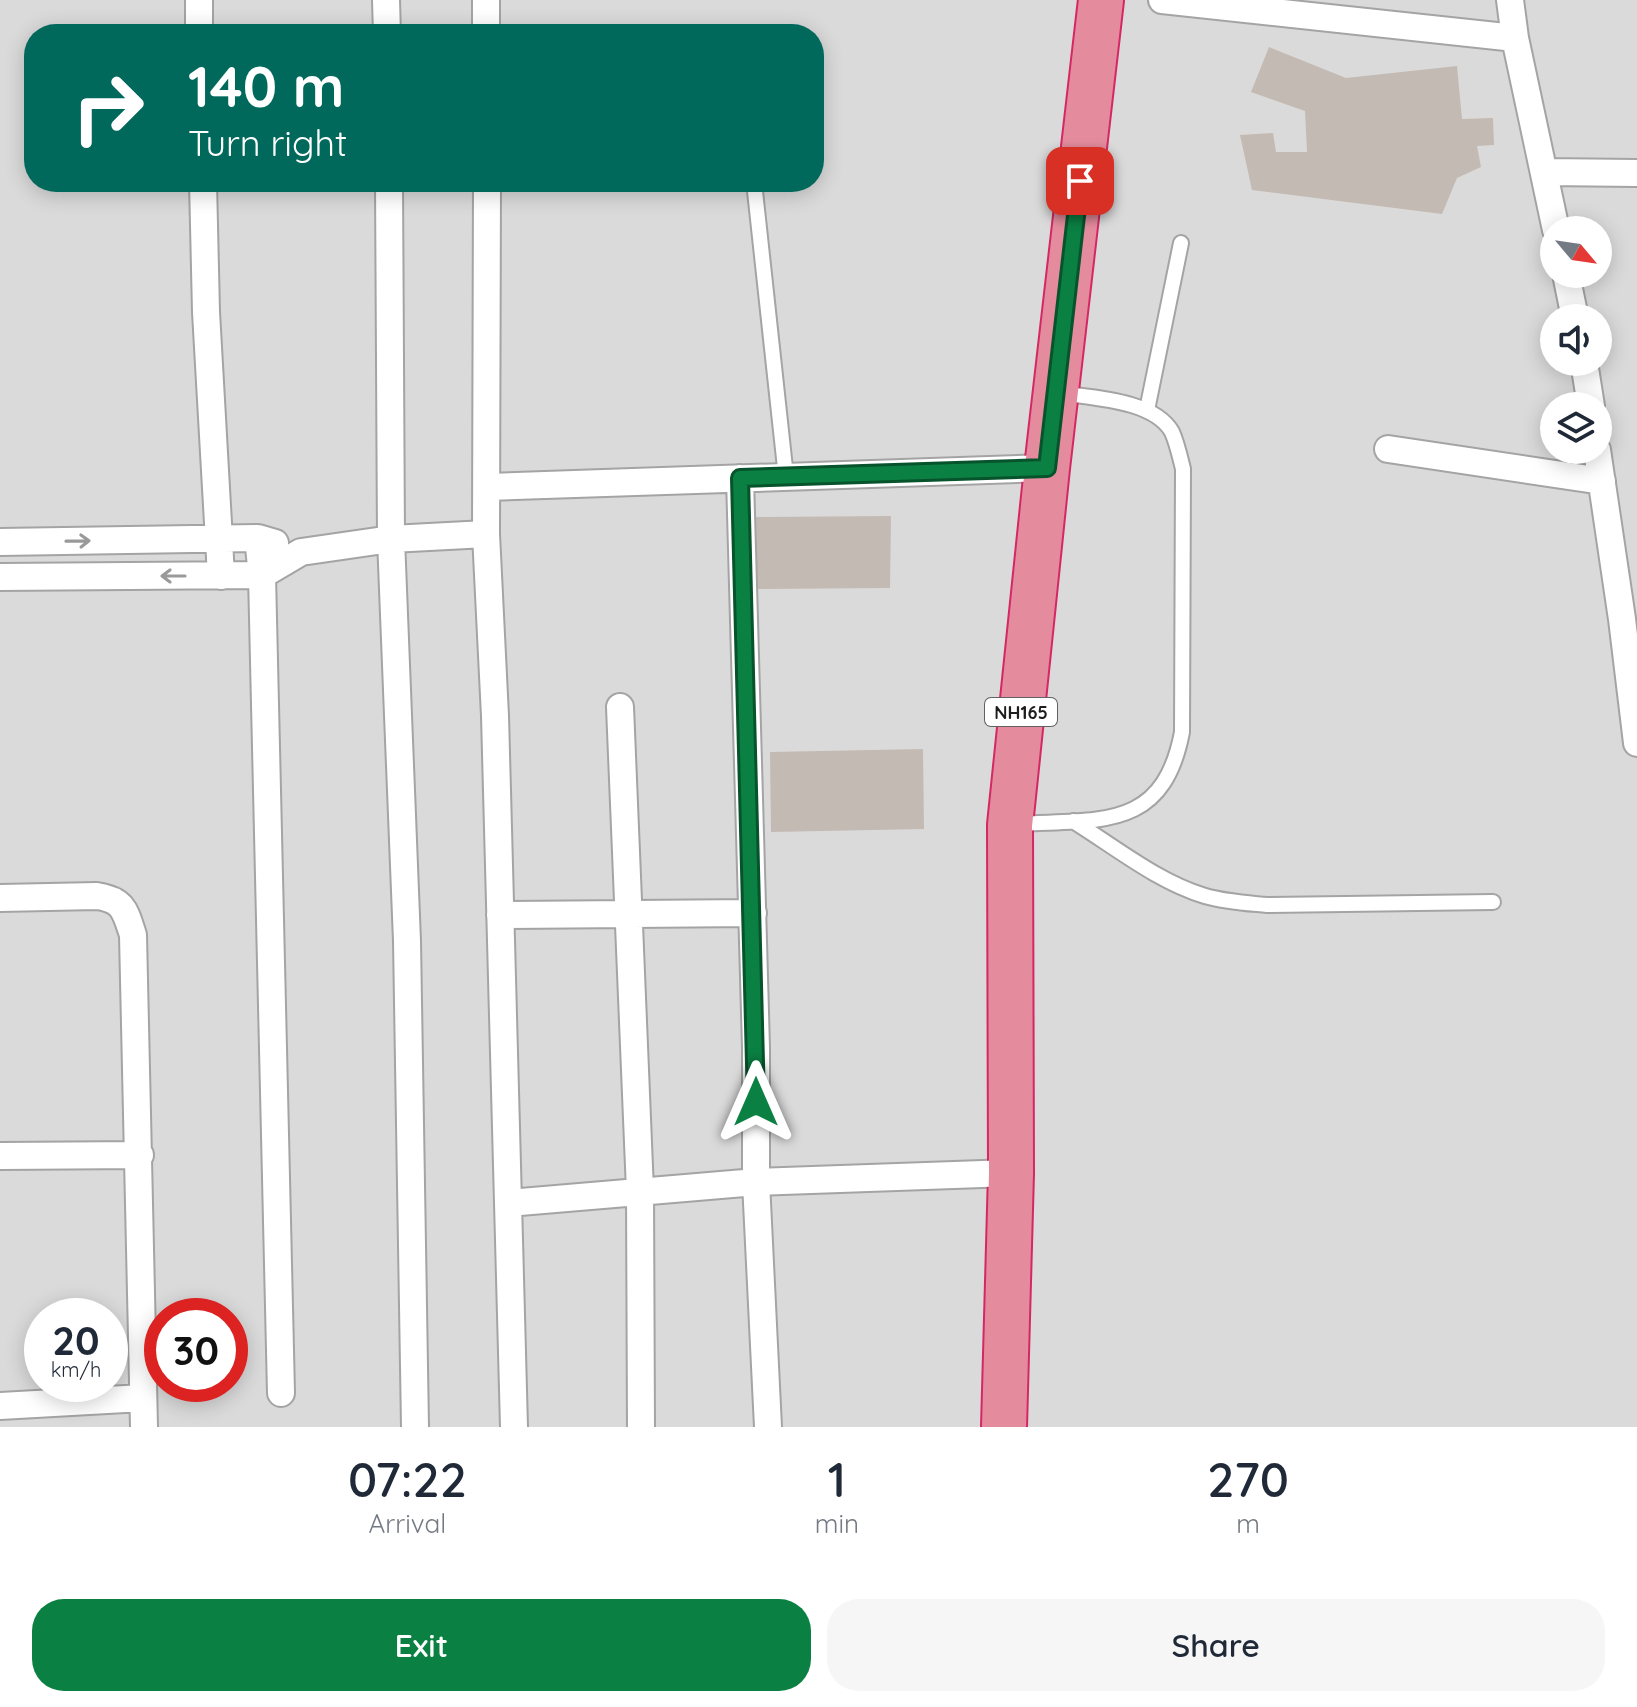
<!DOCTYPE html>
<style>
:root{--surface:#fff;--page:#f6f6f7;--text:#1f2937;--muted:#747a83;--accent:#0b8043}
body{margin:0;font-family:Quicksand,sans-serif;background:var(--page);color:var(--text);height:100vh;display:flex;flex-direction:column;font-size:30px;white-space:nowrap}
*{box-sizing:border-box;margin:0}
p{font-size:26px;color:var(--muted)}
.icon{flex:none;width:44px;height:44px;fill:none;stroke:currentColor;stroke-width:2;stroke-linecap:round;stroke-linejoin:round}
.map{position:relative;height:1427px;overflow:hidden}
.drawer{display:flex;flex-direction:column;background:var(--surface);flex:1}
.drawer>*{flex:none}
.banner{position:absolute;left:24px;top:24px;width:800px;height:168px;border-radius:32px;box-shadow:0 4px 20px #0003;background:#00695c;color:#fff;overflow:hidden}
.needle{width:52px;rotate:119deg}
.controls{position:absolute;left:1540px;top:216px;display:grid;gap:16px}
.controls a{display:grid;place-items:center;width:72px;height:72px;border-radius:50%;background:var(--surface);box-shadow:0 4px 20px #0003;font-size:40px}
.speed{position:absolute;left:24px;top:1298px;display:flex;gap:16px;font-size:40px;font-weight:700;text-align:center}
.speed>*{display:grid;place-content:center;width:104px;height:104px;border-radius:50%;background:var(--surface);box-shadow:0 4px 20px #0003;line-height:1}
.speed small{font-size:20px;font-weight:400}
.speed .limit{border:12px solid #d22;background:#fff;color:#111}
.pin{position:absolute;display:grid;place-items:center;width:68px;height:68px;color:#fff;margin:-34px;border-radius:16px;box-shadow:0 4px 12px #0006}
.me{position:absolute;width:88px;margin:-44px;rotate:0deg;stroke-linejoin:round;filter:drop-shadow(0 0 6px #0008)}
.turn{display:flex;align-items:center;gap:28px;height:168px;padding:0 32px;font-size:36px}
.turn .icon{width:104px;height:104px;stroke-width:2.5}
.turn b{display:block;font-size:56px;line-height:68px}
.eta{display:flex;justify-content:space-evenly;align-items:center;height:136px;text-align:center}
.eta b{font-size:48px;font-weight:600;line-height:56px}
.primary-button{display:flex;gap:16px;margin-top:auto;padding:16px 32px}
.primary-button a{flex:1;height:92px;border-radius:32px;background:var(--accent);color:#fff;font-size:32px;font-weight:600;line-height:92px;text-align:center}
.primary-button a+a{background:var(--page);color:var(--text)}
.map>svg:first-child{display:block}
</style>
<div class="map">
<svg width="1637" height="1427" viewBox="0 0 1637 1427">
<rect width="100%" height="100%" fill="#eeeae3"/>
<path fill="#dbdada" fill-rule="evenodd" d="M0 0H1637V1427H0ZM34 34H814V182H34ZM1554 230H1598V274H1554ZM1554 318H1598V362H1554ZM1554 406H1598V450H1554ZM42 1316H110V1384H42ZM162 1316H230V1384H162Z"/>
<path fill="#c3bab3" d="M1269 47 1346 78 1457 66 1462 119 1493 118 1494 145 1477 146 1481 167 1457 178 1442 214 1252 190 1240 135 1273 133 1276 152H1307L1305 111 1251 92Z
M891 516 890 588 753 589V517Z
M923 749 924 829 771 832 770 752Z"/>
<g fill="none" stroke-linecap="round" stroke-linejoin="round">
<defs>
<path id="lane" d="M754 182 786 477
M1147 410 1181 243
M1073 821C1115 847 1158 882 1205 896 1226 902 1246 903 1267 905L1493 902
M1017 824C1099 819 1163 832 1182 732L1183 469C1180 457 1177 443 1172 432 1154 400 1093 398 1060 393"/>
<path id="street" d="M199 0V34
M386 0 387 34
M486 0V34
M1162 0 1515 38
M1510 0 1515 38 1556 230
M1544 172 1637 173
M203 182 206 312 221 576
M389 182 391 539 407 941 415 1427
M487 182 486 534 495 716 514 1427
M1566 274 1575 318
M1584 362 1591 406
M1388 449 1602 481
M1597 450 1622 619 1637 743
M740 478 756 1048V1182L768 1427
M488 487 1047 468
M258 538 262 575 281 1393
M0 542 258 538 275 543
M0 577 262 575 301 552 391 539 486 534
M620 707 640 1191 641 1427
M0 898 97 896C124 900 125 911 133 935L144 1427
M500 915 753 913
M0 1156 140 1155
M508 1203 756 1182 1011 1173
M0 1406 143 1398"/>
<path id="highway" d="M1004 1427 1011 1173 1010 825 1047 468 1101 0"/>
</defs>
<use href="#lane" stroke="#a4a4a4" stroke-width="18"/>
<use href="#street" stroke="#a4a4a4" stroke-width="30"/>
<use href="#highway" stroke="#d42864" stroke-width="48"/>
<use href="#lane" stroke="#fff" stroke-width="14"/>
<use href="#street" stroke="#fff" stroke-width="26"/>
<use href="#highway" stroke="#e48c9d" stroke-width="44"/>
</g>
<defs><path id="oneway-shaft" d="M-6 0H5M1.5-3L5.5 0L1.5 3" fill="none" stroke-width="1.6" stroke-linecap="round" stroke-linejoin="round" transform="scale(2)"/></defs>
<g stroke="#999">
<use href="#oneway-shaft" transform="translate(78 541) rotate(-1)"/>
<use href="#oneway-shaft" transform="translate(173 576) rotate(180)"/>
</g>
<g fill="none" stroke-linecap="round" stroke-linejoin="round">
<defs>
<path id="route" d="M756 1102 740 478 1047 468 1080 181"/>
</defs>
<use href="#route" stroke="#07532c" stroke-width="20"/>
<use href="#route" stroke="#0b8043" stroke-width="14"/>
</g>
<g text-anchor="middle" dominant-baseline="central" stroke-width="6" stroke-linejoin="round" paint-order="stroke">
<rect fill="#fff" stroke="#616161" stroke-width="2" x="985" y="698" width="72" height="28" rx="6"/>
<g font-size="18" font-weight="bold" fill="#1d1d1d">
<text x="1021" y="712">NH165</text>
</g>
</g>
</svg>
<div class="controls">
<a><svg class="needle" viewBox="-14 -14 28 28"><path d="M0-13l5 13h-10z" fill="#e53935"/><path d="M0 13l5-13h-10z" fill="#747a83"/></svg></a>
<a><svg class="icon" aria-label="sound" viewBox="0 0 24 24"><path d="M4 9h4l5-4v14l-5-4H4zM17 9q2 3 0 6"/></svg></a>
<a><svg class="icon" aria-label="layers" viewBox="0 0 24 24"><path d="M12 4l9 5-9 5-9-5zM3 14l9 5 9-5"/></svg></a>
</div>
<div class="speed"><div>20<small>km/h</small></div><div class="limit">30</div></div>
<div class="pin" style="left:1080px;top:181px;background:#d93025"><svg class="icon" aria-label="arrive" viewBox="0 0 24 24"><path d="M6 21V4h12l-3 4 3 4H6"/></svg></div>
<svg class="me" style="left:756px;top:1102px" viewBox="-20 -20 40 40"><path d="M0-17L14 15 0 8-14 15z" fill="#0b8043" stroke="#fff" stroke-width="4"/></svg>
<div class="banner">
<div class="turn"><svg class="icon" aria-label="right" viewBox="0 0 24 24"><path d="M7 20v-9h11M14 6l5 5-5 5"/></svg><div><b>140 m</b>Turn right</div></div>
</div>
</div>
<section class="drawer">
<div class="eta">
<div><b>07:22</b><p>Arrival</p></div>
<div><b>1</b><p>min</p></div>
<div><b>270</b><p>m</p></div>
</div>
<div class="primary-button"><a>Exit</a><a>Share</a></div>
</section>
